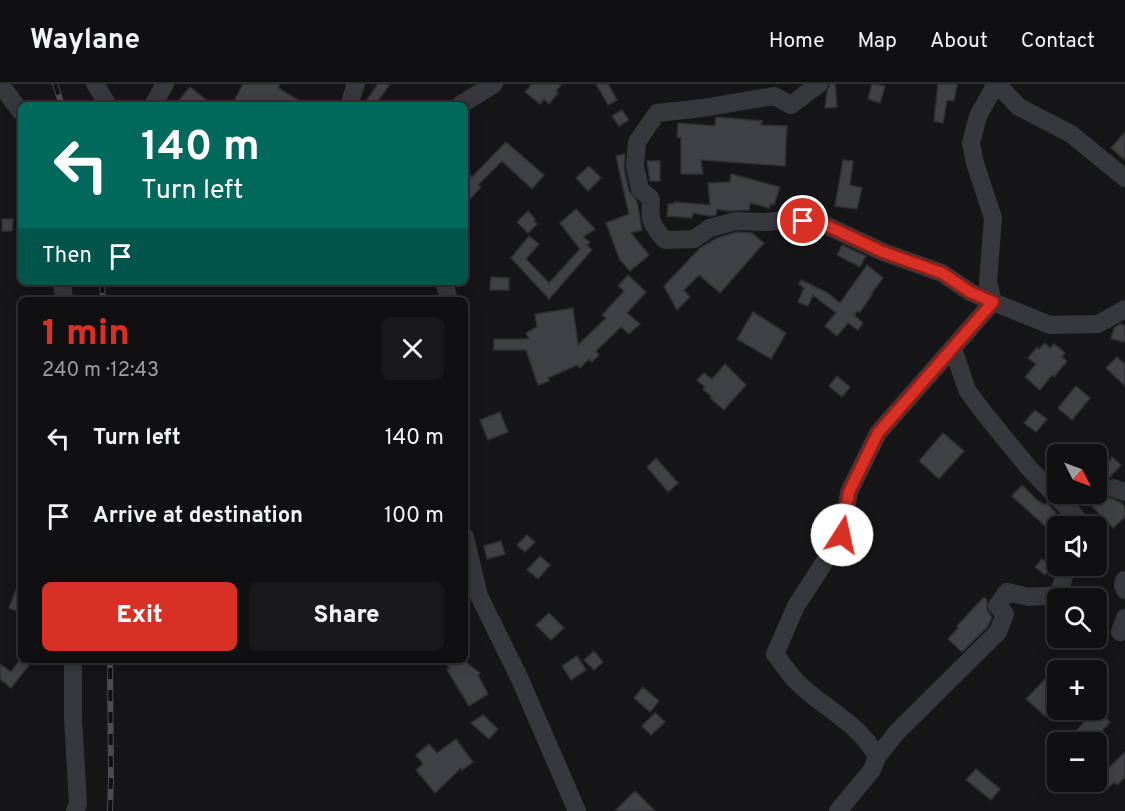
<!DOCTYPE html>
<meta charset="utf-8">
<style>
:root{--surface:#101012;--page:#19191b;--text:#f1f3f6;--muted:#9c9d9f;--line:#303032;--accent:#d93025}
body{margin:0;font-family:Overpass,sans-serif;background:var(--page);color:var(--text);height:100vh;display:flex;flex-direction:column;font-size:22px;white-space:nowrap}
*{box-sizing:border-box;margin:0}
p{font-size:20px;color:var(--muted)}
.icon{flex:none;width:33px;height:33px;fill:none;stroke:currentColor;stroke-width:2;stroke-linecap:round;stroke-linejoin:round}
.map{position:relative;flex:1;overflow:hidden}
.sheet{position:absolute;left:18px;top:213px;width:450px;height:366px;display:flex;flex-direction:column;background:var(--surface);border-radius:9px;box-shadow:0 3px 15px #0003,0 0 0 2px var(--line)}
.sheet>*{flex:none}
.hud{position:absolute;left:18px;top:18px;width:450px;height:183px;border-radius:9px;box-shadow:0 3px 15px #0003,0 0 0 2px var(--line);background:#00695c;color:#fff;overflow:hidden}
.needle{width:39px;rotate:132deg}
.fabs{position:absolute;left:1047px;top:360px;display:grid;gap:12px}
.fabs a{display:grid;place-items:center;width:60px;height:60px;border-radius:9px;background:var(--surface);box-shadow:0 3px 15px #0003,0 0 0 2px var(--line);font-size:30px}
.pin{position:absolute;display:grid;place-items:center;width:51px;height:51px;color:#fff;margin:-26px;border:3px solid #fff;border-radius:50%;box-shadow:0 2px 6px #0007}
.me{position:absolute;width:66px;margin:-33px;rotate:10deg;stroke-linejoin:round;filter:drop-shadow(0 0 4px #0008)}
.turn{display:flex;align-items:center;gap:21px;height:126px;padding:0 24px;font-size:27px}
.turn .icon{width:78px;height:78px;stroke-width:2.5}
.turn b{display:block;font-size:42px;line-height:51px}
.then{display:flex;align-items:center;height:57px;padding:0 24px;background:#0003;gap:12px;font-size:22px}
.round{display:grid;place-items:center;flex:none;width:63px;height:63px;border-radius:9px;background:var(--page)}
.head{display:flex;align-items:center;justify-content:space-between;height:102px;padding:0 24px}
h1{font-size:36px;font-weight:800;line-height:45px;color:var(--accent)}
.button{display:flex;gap:12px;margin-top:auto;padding:12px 24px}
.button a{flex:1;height:69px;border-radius:9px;background:var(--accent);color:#fff;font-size:24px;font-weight:800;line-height:69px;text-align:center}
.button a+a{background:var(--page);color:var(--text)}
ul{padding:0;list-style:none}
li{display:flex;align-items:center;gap:18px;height:78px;padding:0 24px}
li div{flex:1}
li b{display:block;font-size:22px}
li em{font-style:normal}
header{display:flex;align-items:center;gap:36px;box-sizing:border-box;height:84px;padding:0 30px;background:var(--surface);border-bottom:2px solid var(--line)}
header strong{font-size:28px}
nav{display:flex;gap:33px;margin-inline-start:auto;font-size:21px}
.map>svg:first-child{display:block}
</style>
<header>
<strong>Waylane</strong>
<nav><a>Home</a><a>Map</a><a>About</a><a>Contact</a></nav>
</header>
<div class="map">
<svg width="1125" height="727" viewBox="0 0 1125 727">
<rect width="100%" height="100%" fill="#161618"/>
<path fill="#404145" stroke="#303034" stroke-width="1.5" d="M243 0H280L278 4 307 21H232Z
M378 0H390L375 21H363Z
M532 0H562L556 7 558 9 549 20 544 15 540 20 525 8Z
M596 0H608L617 16 608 21Z
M830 0H835L837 23 825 24 827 8Z
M872 0 885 2 880 19 868 15Z
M938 0H957L954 17 947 16 943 39 934 37Z
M190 3 213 21H175Z
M622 26 629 36 619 42 612 32Z
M716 33 762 37 761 41 787 42 785 82 701 76 703 90H681V54L677 53 678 39 715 42Z
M1125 48V76L1111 64Z
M506 58 544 91 532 105 502 77 478 101 481 103 470 115 465 110V86L472 93Z
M625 70 624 84 629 107 637 117 642 146 631 149 649 171 630 187 620 176 606 139 629 130 616 72Z
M843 76 853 77 850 101 862 104 857 125 835 122Z
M647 77H660V97H650Z
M589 82 601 94 588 107 576 94Z
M731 90 780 103 774 121 771 120 769 124 750 119 749 126 729 127 717 125 716 131 710 132 693 129 692 134 667 132 668 120H673L674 118 710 121 708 99 730 98Z
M576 125 595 145 583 153 590 158 587 161 592 166 549 215 511 174 529 152 539 160 526 175 549 199 580 165 560 139Z
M528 127 535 135 534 137 537 140 528 149 517 138Z
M2 135H13L12 147H2Z
M737 148 752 149 764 159 720 209 699 191 684 206 690 213 677 226 664 202 700 164 717 154Z
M842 161 866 172 860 183 837 171Z
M867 181 883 194 871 210 872 211 860 228 858 227 854 231 863 239 858 246 848 239 837 252 825 242 836 229 813 211 808 222 798 218 804 204 799 200 801 196 826 208 840 219Z
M628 191 646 208 627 229 640 240 629 250 621 243 596 267 599 271 592 278 589 275 580 284 577 281 548 294 549 297 538 301 526 266H494V255H529L526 249 537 243 535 230 573 224 578 261 606 234 602 231 624 207 618 202Z
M491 193 509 194V206H490Z
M753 228 786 249 771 275 737 255Z
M1120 240 1125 242V258L1111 255 1114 244Z
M1045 259 1050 264 1054 260 1065 269 1062 273 1067 277 1054 293 1052 291 1040 306 1025 293 1036 280 1028 274 1037 263 1039 265Z
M1117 273 1125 280V302L1106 284Z
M725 280 746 301 724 326 710 314 712 313 703 305 705 303 697 296 704 289 712 295Z
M837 292 850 303 842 313 829 302Z
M1076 302 1090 314 1072 336 1058 324Z
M1035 326 1047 335 1036 348 1024 339Z
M500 328 508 348 488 356 480 336Z
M943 349 964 367 939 395 919 377Z
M1096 369 1107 380 1112 373 1121 381 1102 401 1105 412 1120 418 1125 423V433L1113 444 1080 410H1096Z
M656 374 678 399 668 408 647 383Z
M1022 401 1037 416 1045 421 1047 419 1056 429 1045 442 1012 412Z
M527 451 535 458 525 468 517 461Z
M501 457 505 470 487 475 484 462Z
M540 472 550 481 538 495 527 486Z
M1042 475 1052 483 1045 491 1035 483Z
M20 495H21V529L9 524Z
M984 513 987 516V526L992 533 988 542 962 568 948 555 958 544 957 542Z
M549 529 564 544 551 556 536 541Z
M594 567 603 578 594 586 584 576Z
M577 572 586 586 571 596 562 582Z
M21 574 30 580 11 604 0 595V580L11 588Z
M442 576H463L480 589 478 591 488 610 469 622 447 586 450 584Z
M1045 595 1058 607V617L1045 632 1026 615Z
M643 603 659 617 650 628 634 614Z
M1096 626 1110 638 1092 658H1065Z
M655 629 665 638 651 651 642 642Z
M483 631 498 645 489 655 471 639Z
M456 655 473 678 462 686 461 684 435 709 416 686 423 680 416 671 429 660 437 669Z
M1125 668V693L1117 701 1114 698 1106 706 1096 696Z
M976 685 1000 705 991 716 966 696Z
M635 707 655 727H615Z"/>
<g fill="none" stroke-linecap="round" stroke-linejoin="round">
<path stroke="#37383d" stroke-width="18" d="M0 0 21 28
M95 0 108 21
M819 0 791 21 774 12 703 24 657 29 637 58 635 82 640 105 651 115C649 136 651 141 665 156L694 155 710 144 736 137 766 138 786 136 819 138 883 168 942 189 970 208 993 218 878 349 849 408 842 451 796 522 775 570C782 579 788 588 795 596 822 624 859 638 877 673L872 686 838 727
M996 0 978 32 971 59 975 79 993 134 988 198 993 218 1050 241 1098 240 1125 225
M997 0 1019 23 1071 50 1125 94
M153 21 165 0
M349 21 356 0
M460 21 494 0
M62 198 64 216
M444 198 449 216
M953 264 967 306 984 329 1028 383 1077 434 1081 442
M1113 404 1125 408
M465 453 479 512 518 591 577 727
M1124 496 1123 502 1125 506
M1120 548 1125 534
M73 576V634L78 720 75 727
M877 673 897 648 998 548 1005 530 997 522 1007 508 1029 513 1058 511 1066 487 1076 482"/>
<defs>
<path id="rail" d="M55 0 62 21
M102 198 103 216
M110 727 111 695 110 576"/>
</defs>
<use href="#rail" stroke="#4a4c52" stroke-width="6"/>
<use href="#rail" stroke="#111113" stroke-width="4" stroke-dasharray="11" stroke-linecap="butt"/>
</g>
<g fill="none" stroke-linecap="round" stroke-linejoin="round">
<defs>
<path id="route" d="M803 137 819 138 883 168 942 189 970 208 993 218 878 349 849 408 842 451"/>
</defs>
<use href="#route" stroke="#8d1f18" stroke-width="15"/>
<use href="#route" stroke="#d93025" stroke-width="10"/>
</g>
</svg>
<div class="fabs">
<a><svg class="needle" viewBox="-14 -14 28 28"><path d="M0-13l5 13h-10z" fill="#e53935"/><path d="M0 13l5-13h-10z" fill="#9c9d9f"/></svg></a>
<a><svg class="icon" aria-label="sound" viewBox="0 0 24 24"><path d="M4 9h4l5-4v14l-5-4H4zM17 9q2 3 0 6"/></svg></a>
<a><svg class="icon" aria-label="search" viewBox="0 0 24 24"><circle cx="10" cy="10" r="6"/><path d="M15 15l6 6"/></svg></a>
<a>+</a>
<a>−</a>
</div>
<div class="pin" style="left:803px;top:137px;background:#d93025"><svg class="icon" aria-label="arrive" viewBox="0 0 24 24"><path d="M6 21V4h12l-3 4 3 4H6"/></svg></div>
<svg class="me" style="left:842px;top:451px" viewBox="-20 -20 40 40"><circle r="19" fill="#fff"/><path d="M0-13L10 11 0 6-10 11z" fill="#d93025"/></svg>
<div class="hud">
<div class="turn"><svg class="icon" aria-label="left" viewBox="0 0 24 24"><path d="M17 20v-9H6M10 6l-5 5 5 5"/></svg><div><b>140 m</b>Turn left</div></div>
<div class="then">Then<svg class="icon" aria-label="arrive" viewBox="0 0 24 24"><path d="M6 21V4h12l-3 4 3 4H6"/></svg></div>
</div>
<section class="sheet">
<div class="head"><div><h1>1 min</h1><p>240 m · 12:43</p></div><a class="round"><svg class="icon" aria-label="close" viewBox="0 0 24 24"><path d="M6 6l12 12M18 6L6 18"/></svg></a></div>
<ul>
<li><svg class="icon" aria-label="left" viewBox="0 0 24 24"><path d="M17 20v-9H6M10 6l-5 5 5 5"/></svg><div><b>Turn left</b></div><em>140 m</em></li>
<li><svg class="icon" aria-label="arrive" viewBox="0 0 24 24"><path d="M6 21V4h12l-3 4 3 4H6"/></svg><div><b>Arrive at destination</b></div><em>100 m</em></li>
</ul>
<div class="button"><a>Exit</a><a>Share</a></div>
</section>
</div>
